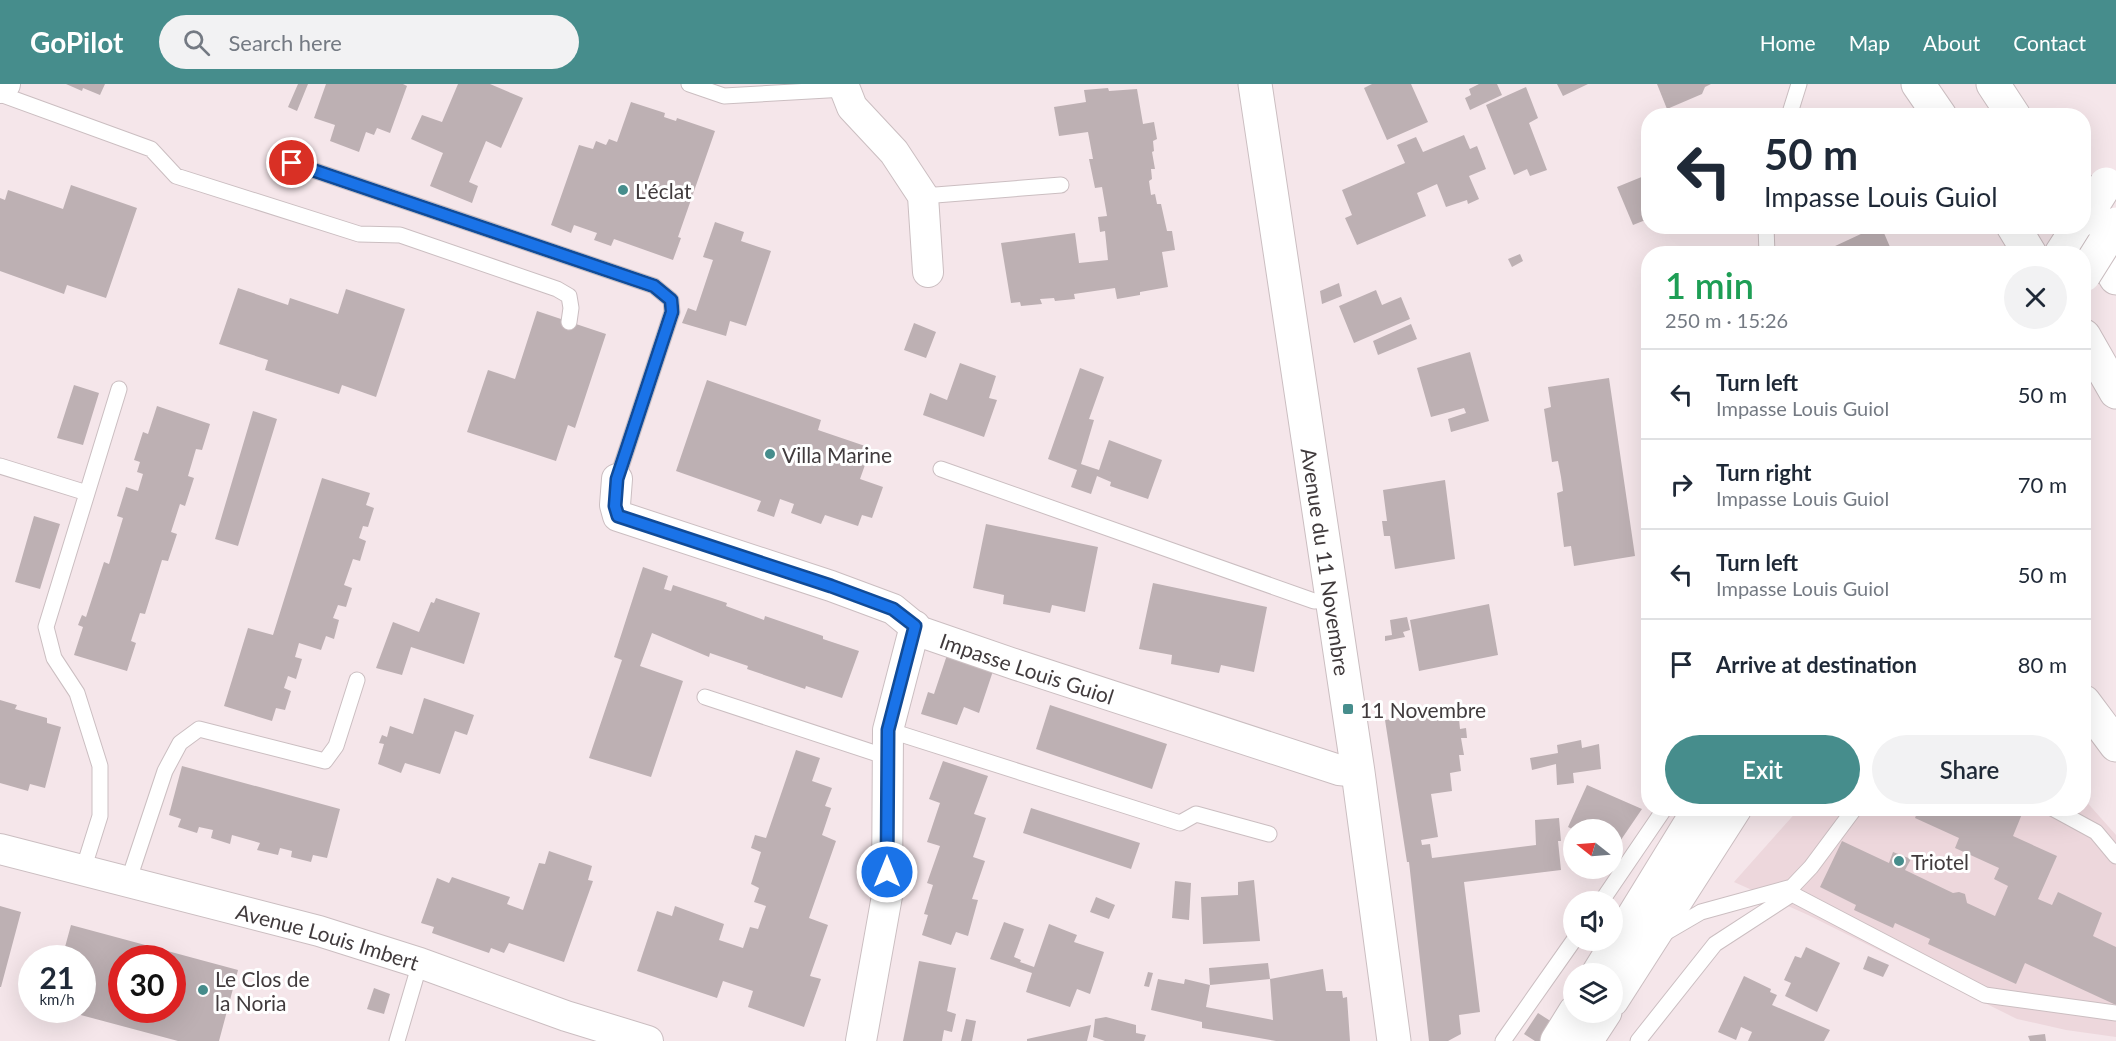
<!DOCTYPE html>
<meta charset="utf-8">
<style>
:root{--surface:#fff;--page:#f2f2f3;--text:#1f2937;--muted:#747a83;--line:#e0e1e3;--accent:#468d8c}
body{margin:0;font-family:Lato,sans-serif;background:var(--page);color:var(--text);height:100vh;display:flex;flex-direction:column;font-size:22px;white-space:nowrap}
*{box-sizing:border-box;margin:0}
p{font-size:20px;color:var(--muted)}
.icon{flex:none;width:33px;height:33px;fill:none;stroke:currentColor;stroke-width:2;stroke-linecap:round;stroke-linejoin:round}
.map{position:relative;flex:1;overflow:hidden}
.panel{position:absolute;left:1641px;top:162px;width:450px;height:570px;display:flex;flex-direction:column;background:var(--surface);border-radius:24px;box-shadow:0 6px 24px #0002}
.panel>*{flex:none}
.top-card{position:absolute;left:1641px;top:24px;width:450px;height:126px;border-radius:24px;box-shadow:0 6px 24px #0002;background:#fff;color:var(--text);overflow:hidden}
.needle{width:39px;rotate:287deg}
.tools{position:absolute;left:1563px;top:735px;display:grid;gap:12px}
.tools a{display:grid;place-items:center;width:60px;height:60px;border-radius:50%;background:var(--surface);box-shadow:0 6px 24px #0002;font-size:30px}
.speed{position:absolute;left:18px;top:861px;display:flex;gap:12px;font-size:30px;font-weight:700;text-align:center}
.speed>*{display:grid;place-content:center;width:78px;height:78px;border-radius:50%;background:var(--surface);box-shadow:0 6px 24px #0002;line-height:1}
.speed small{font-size:15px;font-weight:400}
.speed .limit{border:9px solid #d22;background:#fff;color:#111}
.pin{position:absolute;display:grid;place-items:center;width:51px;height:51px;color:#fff;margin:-26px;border:3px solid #fff;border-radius:50%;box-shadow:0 2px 6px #0007}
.me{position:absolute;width:66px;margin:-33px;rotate:0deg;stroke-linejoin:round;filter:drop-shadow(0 0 4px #0008)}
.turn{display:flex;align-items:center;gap:21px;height:126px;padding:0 24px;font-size:27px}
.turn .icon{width:78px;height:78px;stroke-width:2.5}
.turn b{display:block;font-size:42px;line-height:51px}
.round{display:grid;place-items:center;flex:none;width:63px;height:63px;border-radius:32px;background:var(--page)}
.summary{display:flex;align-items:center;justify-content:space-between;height:102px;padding:0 24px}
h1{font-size:36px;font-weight:600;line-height:45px;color:#1e9e55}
.primary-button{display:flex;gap:12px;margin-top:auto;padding:12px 24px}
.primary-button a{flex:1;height:69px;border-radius:36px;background:var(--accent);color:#fff;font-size:24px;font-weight:600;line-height:69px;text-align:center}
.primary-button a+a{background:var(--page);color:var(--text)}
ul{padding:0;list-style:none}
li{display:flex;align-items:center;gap:18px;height:90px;padding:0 24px;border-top:2px solid var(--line)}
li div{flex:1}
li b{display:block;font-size:22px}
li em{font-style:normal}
header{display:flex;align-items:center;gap:36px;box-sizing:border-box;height:84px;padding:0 30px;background:var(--accent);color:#fff}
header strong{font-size:28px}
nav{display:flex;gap:33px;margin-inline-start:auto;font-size:21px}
.search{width:420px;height:54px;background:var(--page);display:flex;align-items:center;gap:15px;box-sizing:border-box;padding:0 21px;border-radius:33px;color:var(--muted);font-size:22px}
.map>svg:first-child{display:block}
</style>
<header>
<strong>GoPilot</strong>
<div class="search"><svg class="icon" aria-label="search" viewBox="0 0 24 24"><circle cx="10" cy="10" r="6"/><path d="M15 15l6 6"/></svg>Search here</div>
<nav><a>Home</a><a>Map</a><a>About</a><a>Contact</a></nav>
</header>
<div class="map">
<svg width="2116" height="957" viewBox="0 0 2116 957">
<rect width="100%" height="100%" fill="#f5e6ea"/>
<path fill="#edd7dc" d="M2084 715 2116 751V953L2066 946 2017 935 1808 831 1734 798 1799 725 2084 724Z"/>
<path fill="#bdb0b3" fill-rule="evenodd" d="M66 0H105L100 11 83 4 82 7Z
M298 0H308L297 27 288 23Z
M326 0H403L407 2 390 49 377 44 374 51 366 48 359 68 330 57 335 41 314 34Z
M458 0H490L523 14 501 64 486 57 469 98 478 102 472 119 430 102 443 69 411 55 422 31 442 38Z
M1372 0H1411L1428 38 1387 56 1364 4Z
M1479 0H1497L1502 11 1470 26 1465 14 1471 11 1469 5Z
M1557 0H1588L1563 12Z
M1657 0H1711L1705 3 1702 10 1667 25Z
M1526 3 1538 34 1529 39 1547 86 1530 92 1527 85 1514 91 1486 21Z
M1108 4 1109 7 1137 5 1143 40 1154 38 1157 55 1153 57 1154 67 1152 68 1155 85H1151L1152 95 1149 97 1151 111 1155 110 1157 120H1161L1167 147H1172L1175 166 1162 168 1168 203 1140 208V211L1117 215 1115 204 1074 210 1075 215 1055 217 1054 214 1040 215 1042 220 1021 222 1020 218 1011 219 1001 159 1075 149 1079 179 1108 176 1105 147 1100 148 1098 133 1107 132 1102 103 1095 104 1089 75H1093L1088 48 1059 52 1054 23 1086 18 1084 6Z
M631 18 665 29 664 33 676 37 677 34 715 47 678 153 681 154 673 176 614 155 611 162 594 156 597 149 574 141 571 149 551 141 579 61 593 65 596 57 606 61 609 55 617 58Z
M1464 51 1470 65 1477 62 1486 85 1469 92 1479 115 1468 120 1467 116 1446 123 1437 100 1417 109 1426 132 1357 161 1345 134 1352 131 1342 106 1405 79 1397 61 1416 53 1423 68Z
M1644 92 1648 102V135L1633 141 1617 103Z
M71 101 137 124 106 214 67 201 64 210 0 187V114L5 116 8 106 63 125Z
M715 138 744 148 741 157 771 167 746 242 730 237 726 252 682 239 688 224 696 227 713 176 703 173Z
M1878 142H1881L1893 170H1818Z
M1520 170 1523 177 1512 183 1508 175Z
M1339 199 1342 212 1322 220 1320 207Z
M238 204 288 221 290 214 338 230 346 205 405 225 376 313 342 301 339 310 265 286 268 276 219 260Z
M1376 206 1382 221 1401 213 1410 235 1354 259 1339 222Z
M537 227 606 250 575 344 568 341 556 377 467 348 488 286 515 295Z
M914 239 936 248 926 274 904 266Z
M1411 240 1417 255 1378 271 1373 257Z
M1470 268 1489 337 1451 348 1448 335 1466 329 1464 324 1431 333 1417 284Z
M960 279 996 292 989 314 997 316 984 353 923 331 930 309 947 316Z
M1080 284 1104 293 1089 335 1094 336 1081 380 1099 386 1109 356 1162 376 1148 415 1110 402 1111 398 1097 392 1091 410 1071 403 1077 386 1048 375Z
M1609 294 1635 472 1574 482 1571 462 1564 463 1557 409 1563 407 1561 393 1558 377 1552 378 1544 325 1551 323 1548 303Z
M707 296 821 336 818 346 871 364 860 395 883 403 872 434 862 431 858 442 825 431 821 440 791 429 794 420 780 415 774 433 757 427 761 417 676 387Z
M74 301 99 309 83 361 57 354Z
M157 322 210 340 202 366 196 365 188 392 194 394 185 422 180 420 171 448 177 450 168 477 162 476 145 530 140 529 131 557 136 559 127 587 74 571 83 543 78 541 82 531 86 533 104 478 109 480 123 434 117 432 126 403 138 407 143 390 137 388 140 378 134 376 143 348 148 350Z
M253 327 277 335 238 462 215 455Z
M322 394 370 409 366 421 374 424 368 443 363 442 359 454 366 457 360 477 353 475 344 501 352 504 346 523 338 521 333 534 339 536 334 555 326 552 321 566 299 559 295 573 302 575 296 595 288 592 284 604 291 607 285 626 276 624 272 637 224 622 248 544 273 551Z
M1445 396 1455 475 1395 485 1390 452H1384L1382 437H1387L1383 406Z
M34 432 60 440 40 505 15 498Z
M986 440 1098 463 1085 528 1052 521 1050 529 1003 520 1004 511 973 504Z
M643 483 668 492 664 505 671 507 673 501 727 519 726 522 764 536 765 532 823 552V555L859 567 842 614 806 602 805 605 747 585 748 582 710 569 709 573 652 549 640 582 683 597 651 693 589 674 622 576 614 573Z
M1153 499 1267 523 1254 588 1221 581 1219 589 1171 580 1172 571 1139 565Z
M436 514 480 529 464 580 411 563 402 591 376 584 393 538 419 548 431 518 434 519Z
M1489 520 1498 571 1419 587 1410 536Z
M1407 533 1410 546 1403 548 1405 553 1385 557V552L1392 551 1390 536Z
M949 565 995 581 979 629 964 623 957 641 921 630 928 608 934 610Z
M424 614 474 631 467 651 455 647 440 690 405 679 401 689 378 680 384 660 379 659 382 651 387 653 390 642 413 650Z
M0 616 17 621 15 625 47 634V639L61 643 45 704 30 700 28 707 0 699Z
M1050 621 1167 660 1152 705 1036 665Z
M1458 625 1460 645 1466 644 1467 654H1461L1464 671H1459L1461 687 1450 689 1452 707 1431 710 1438 753 1421 756 1422 761 1430 760 1432 774 1536 761 1535 736 1559 734 1561 757H1558L1561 786 1464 798 1480 928 1459 931 1461 950 1448 957H1429L1409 778H1407L1385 636Z
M1581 656 1582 664 1599 660 1601 685 1573 689 1574 699 1557 701 1556 680 1532 686 1530 674 1558 669 1557 661Z
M796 666 820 674 812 697 832 704 825 722 831 724 822 751 836 757 809 834 828 841 810 892 821 895 804 943 748 923 753 907 723 897 717 914 637 887 657 827 672 832 675 822 724 840 719 856 743 864 750 843 758 845 766 822 754 818 759 804 751 800 761 768 751 764 755 751 766 754Z
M943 677 988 692 974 730 986 734 973 773 985 777 972 815 978 816 968 852 956 848 951 861 922 851 928 831 924 830 933 801 927 799 940 762 927 758 940 719 929 715Z
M182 682 340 725 327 774 313 771 311 778 291 773 292 767 280 764 278 771 257 766 260 759 232 751 230 760 211 754 213 746 199 743 197 749 178 743 181 735 169 731Z
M1587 701 1642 725 1612 769V746H1574L1568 743Z
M1031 724 1140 759 1131 785 1023 749Z
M1919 724H2009L2022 730 2013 752 2057 772 2038 815 2052 821 2058 808 2102 829 2093 852 2116 863V921L2025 879 2016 900 1928 860 1930 855 1895 839 1893 844 1854 826 1856 821 1820 803 1842 757 1889 779 1893 768 1911 775 1905 786 1953 809 1959 808 1965 810 1967 819 1995 832 2008 802 1994 795 1999 784 1955 764 1959 754 1915 734Z
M549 767 592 782 588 796 593 797 564 878 509 859 504 869 491 864 489 869 432 849 434 843 421 839 437 794 449 799 452 793 510 813 507 820 523 826 539 779 545 780Z
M1254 796 1260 857 1203 860 1201 813 1238 811V798Z
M1175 797 1191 799 1189 836 1172 834Z
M1096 813 1115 821 1109 835 1090 828Z
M0 822 21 828 1 903H0Z
M1004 838 1024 845 1014 873 1021 876 1020 878 1034 883 1049 840 1077 851 1074 858 1104 868 1090 910 1077 905 1070 923 1026 908 1032 889 990 875Z
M71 841 238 886 219 957H178L62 926H82V874H62ZM122 874H172V926H122Z
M1806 863 1840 879 1817 928 1785 912 1791 899 1784 896 1795 872 1801 874Z
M1868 872 1889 881 1883 893 1863 885Z
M919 877 956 884 947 927 956 930 952 948 944 946 942 957H903Z
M1268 879 1270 895 1323 885 1326 907H1342L1343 914 1347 913 1350 957H1276L1202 944V938L1151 926 1158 895 1184 900 1185 895 1210 901 1206 923 1273 936 1270 895 1210 901 1209 884Z
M1148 888 1153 889 1149 903 1144 902Z
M1744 892 1771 905 1770 908 1777 911 1772 921 1830 946 1824 957H1748L1752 948 1741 943 1736 956 1718 948Z
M374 904 390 910 384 930 367 925Z
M1538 929 1552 938 1540 957H1535L1524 950Z
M1106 933 1136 941V949L1146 951 1144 957H1105L1093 953 1095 935Z
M966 935 976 937 972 957H961Z
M1091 941 1087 957H1027V955Z
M2045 950 2046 957H2030L2028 952Z"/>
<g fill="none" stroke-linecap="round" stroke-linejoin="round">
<defs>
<path id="lane" d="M689 0 724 12 845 5
M0 10 151 65 176 92 359 150 400 151 557 205 569 212 571 224 569 238
M1789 32 1799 0
M292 79 654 202 671 216 672 228 617 395
M923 112 1061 101
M1766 142 1767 170
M0 382 87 409
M941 385 1314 517 1332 516
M705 613 887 673
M888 646 1180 739 1196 730 1269 750
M2052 724 2096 748 2116 772
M83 786 100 732V682L77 609 54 574 46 543 119 305
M128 798 165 687 180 659 199 645 325 677 336 662 357 596
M1792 810 1985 911 2116 929
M1601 818 1665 724
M1665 849 1701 828 1792 803 1811 783 1855 724
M397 957 420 879
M1503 957 1574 856
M1638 957 1715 860 1792 810"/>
<g id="street">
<path d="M843 0 852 23 894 68 923 112 928 188"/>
<path d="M0 4 5 0"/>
<path id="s1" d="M617 395 615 421 618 432 831 502 893 525 921 548 1017 581 1339 686 1358 688"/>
<path id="s2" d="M0 765 319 847 420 879 566 932 648 957"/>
<path d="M861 957 887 812 888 646 915 542"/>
</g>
<path id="secondary" d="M2061 170 2079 142
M1598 890 1700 724
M1612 916 1735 724
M1557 957 1575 928
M1586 957 1605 928"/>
<g id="primary">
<path id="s3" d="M1255 0 1358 688 1394 957"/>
</g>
<path id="highway" d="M1918 0 1940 32
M1993 0 2014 32
M2013 142 2030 170
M2084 142 2116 194
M2084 252 2116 308
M2084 618 2116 661"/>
</defs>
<use href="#lane" stroke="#cbbec1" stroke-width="17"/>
<use href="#street" stroke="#cbbec1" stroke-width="32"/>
<use href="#secondary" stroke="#cbbec1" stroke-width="35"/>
<use href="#primary" stroke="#cbbec1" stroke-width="35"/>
<use href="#highway" stroke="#cbbec1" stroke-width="35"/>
<use href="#lane" stroke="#fff" stroke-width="15"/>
<use href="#street" stroke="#fff" stroke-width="30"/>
<use href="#secondary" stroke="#fff" stroke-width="33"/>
<use href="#primary" stroke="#fff" stroke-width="33"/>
<use href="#highway" stroke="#fff" stroke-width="33"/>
<defs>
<path id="secondary-bridge" d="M2084 135 2106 100
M2084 191 2116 140"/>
</defs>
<use href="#secondary-bridge" stroke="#cbbec1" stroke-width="35" stroke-linecap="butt"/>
<use href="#secondary-bridge" stroke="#fff" stroke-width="33"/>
</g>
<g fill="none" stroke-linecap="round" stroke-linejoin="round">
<defs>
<path id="route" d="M292 79 654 202 671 216 672 228 617 395 615 422 618 432 831 502 893 525 915 542 888 646 887 788"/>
</defs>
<use href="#route" stroke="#114b97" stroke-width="15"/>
<use href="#route" stroke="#1a73e8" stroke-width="10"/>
</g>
<g fill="#468d8c" stroke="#fff" stroke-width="2">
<circle cx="623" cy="106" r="6"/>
<circle cx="770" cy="370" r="6"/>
<rect x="1342" y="619" width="12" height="12" rx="3"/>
<circle cx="1899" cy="777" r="6"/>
<circle cx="203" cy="906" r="6"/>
</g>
<g text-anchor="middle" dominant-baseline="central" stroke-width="6" stroke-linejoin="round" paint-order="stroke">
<g font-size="21" fill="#413b3d" stroke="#fff" text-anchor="start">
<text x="635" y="106">L'éclat</text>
<text x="782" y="370">Villa Marine</text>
<text x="1360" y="625">11 Novembre</text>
<text x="1911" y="777">Triotel</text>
<text x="215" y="894">Le Clos de<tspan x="215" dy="24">la Noria</tspan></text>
</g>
<g font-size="21" fill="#413b3d" stroke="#fff">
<text stroke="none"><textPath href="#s3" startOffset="483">Avenue du 11 Novembre</textPath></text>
<text stroke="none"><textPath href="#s1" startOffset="476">Impasse Louis Guiol</textPath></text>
<text stroke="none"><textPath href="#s2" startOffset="339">Avenue Louis Imbert</textPath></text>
</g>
</g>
</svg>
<div class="tools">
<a><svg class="needle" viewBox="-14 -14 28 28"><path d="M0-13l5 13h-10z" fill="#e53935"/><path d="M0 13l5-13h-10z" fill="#747a83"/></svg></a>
<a><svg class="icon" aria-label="sound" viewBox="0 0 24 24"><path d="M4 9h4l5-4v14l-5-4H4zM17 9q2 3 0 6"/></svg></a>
<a><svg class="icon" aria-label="layers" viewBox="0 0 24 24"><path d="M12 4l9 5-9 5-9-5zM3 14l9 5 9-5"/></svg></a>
</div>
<div class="speed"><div>21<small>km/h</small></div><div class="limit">30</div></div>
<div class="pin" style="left:292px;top:79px;background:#d93025"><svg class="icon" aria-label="arrive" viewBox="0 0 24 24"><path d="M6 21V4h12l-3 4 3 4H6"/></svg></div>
<svg class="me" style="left:887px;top:788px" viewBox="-20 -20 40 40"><circle r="17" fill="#1a73e8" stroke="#fff" stroke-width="3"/><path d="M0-11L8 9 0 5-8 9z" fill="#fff"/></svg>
<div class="top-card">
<div class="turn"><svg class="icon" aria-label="left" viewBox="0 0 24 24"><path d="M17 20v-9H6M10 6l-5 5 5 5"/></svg><div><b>50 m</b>Impasse Louis Guiol</div></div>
</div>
<section class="panel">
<div class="summary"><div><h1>1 min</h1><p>250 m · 15:26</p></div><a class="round"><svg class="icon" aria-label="close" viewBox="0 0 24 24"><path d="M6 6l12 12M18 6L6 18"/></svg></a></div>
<ul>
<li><svg class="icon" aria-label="left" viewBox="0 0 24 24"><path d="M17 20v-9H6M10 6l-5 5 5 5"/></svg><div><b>Turn left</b><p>Impasse Louis Guiol</p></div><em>50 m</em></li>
<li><svg class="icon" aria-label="right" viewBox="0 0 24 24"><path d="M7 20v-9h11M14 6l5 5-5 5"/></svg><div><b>Turn right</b><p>Impasse Louis Guiol</p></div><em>70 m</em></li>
<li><svg class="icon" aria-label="left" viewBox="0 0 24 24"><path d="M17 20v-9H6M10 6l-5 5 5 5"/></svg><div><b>Turn left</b><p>Impasse Louis Guiol</p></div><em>50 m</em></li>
<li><svg class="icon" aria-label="arrive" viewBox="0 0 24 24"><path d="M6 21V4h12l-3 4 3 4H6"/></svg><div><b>Arrive at destination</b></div><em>80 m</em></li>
</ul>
<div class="primary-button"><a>Exit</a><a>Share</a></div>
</section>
</div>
